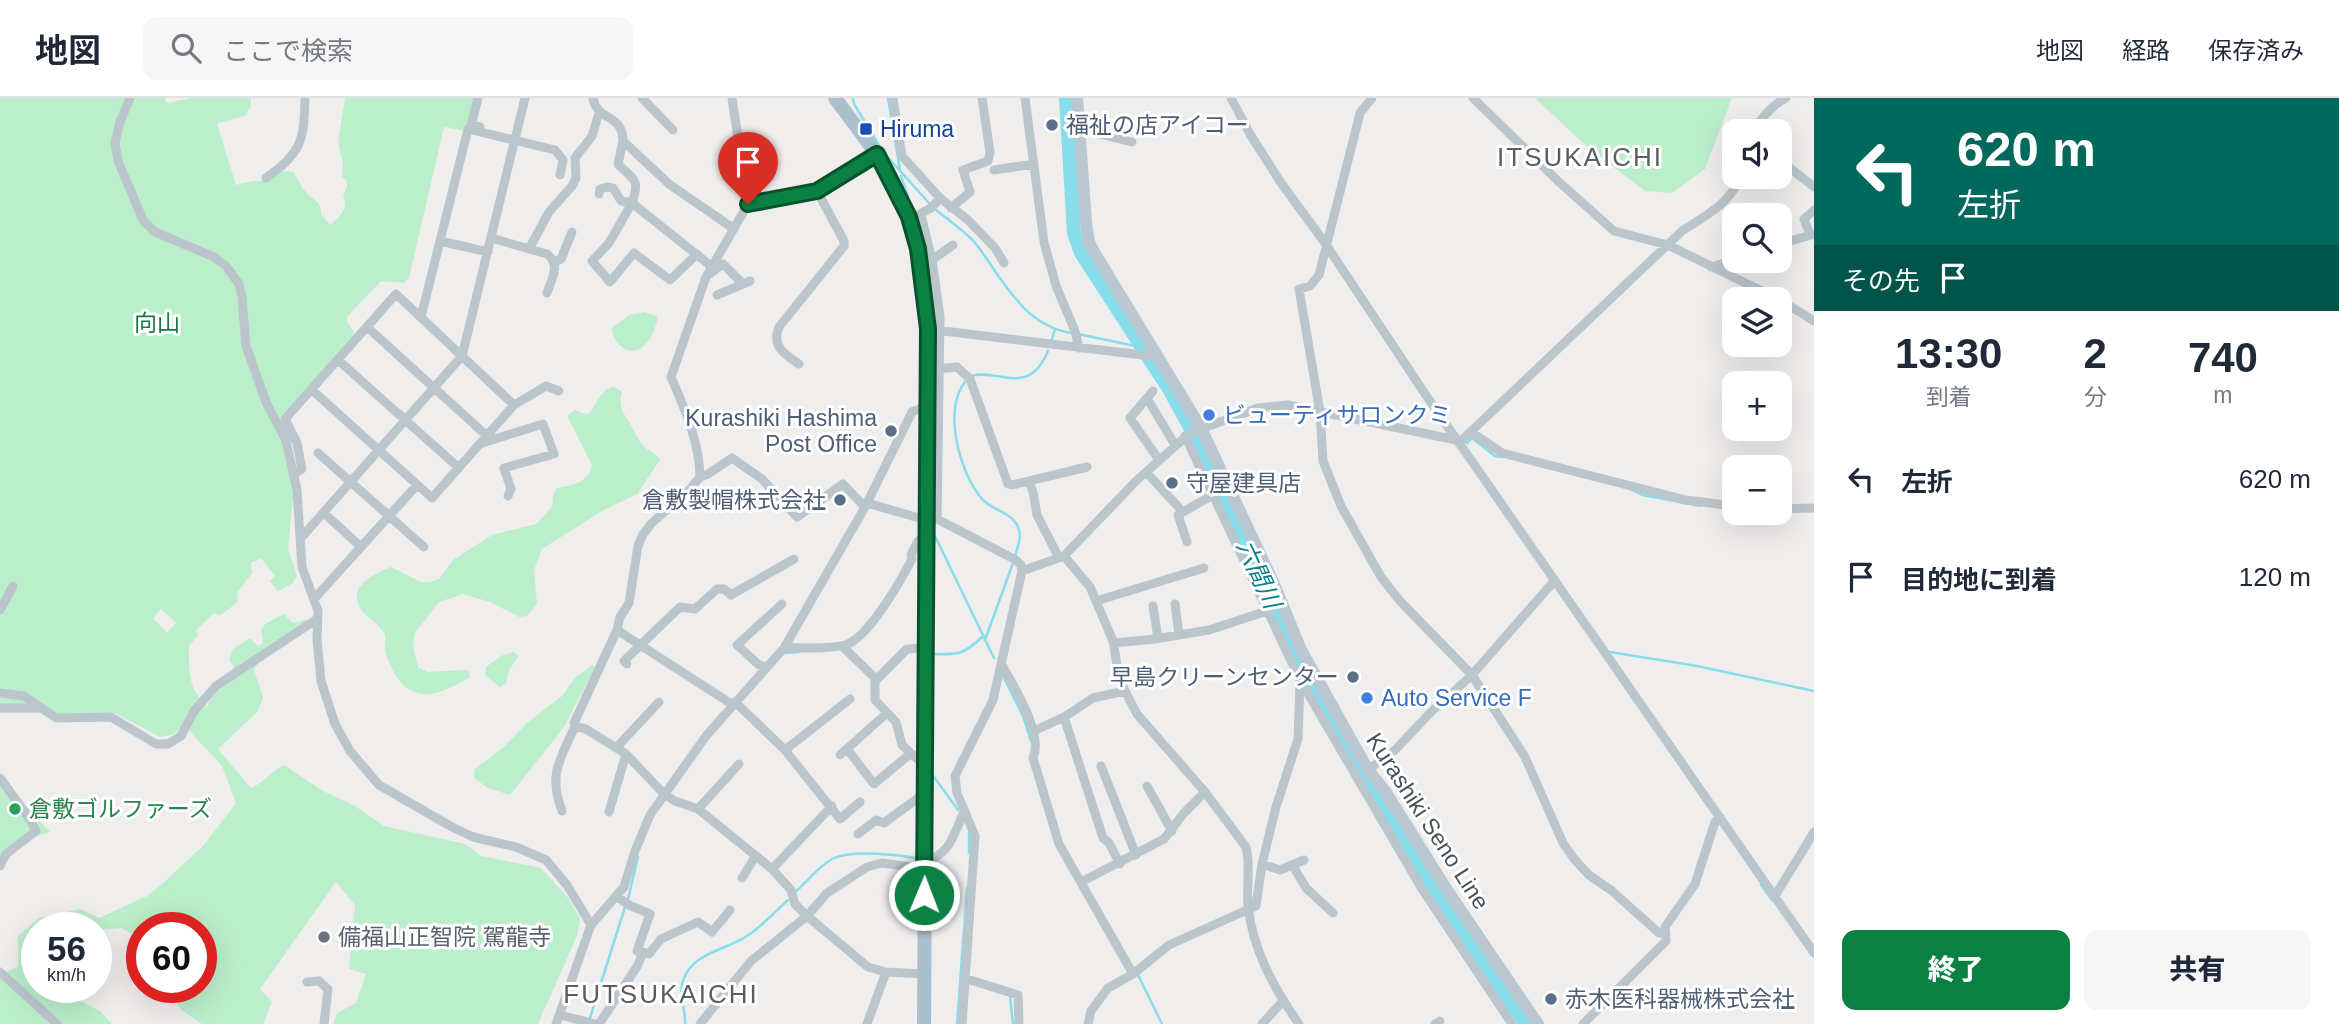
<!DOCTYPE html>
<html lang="ja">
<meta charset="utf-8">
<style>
:root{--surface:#fff;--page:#f6f6f7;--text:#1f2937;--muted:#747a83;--line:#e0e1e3;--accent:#0b8043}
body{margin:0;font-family:Helvetica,"Noto Sans JP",sans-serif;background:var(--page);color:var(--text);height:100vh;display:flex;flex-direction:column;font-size:26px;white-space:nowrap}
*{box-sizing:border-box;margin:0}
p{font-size:23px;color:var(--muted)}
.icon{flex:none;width:38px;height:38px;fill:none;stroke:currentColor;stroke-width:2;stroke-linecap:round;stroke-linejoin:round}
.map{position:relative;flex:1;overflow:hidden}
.details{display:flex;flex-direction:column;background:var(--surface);width:525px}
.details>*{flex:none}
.banner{background:#00695c;color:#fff;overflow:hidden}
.controls{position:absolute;left:1722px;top:21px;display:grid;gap:14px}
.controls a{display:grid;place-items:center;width:70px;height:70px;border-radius:14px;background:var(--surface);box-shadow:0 7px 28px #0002;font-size:35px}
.speed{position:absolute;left:21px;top:814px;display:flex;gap:14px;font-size:35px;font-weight:700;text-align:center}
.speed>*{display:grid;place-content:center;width:91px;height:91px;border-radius:50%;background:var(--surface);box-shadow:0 7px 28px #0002;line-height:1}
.speed small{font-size:18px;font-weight:400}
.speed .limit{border:10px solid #d22;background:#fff;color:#111}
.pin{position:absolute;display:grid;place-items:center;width:60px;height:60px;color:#fff;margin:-72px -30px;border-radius:50% 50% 50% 0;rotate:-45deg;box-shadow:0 0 7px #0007}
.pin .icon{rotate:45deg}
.me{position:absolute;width:77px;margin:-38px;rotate:1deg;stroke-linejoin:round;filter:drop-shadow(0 0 5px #0008)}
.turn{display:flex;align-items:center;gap:24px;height:147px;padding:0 28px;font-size:32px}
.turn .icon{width:91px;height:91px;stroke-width:2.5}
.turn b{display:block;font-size:49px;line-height:60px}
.then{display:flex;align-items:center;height:66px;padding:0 28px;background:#0003;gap:14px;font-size:26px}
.eta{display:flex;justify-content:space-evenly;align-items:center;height:119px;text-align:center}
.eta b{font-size:42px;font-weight:800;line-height:49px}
.cta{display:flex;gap:14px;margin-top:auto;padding:14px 28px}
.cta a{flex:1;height:80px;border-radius:14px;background:var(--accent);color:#fff;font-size:28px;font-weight:800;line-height:80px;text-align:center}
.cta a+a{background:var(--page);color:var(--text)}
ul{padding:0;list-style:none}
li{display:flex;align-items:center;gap:21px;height:98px;padding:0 28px}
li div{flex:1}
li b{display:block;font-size:26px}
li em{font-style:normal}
header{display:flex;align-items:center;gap:42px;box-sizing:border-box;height:98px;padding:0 35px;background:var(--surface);border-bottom:2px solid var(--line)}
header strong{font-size:33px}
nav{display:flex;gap:38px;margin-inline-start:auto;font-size:24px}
.search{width:490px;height:63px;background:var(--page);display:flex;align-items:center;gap:18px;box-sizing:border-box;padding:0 24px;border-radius:14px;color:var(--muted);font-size:26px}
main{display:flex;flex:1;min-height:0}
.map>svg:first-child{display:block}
</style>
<header>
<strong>地図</strong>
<div class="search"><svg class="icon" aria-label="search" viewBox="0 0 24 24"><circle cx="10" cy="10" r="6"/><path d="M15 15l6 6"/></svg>ここで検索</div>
<nav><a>地図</a><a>経路</a><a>保存済み</a></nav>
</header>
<main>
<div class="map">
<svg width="1814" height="926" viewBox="0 0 1814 926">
<rect width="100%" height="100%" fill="#f0eded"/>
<path fill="#bbeecb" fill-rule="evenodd" d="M0 0H166L165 3 169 5 191 0H251V9L248 12 247 17 217 26 236 87 253 83H268L283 73 294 74C297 81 301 89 306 94 314 104 321 101 321 116L330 127C340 118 349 112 343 97L347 89V82L342 80 343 66 338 44 345 0H474L466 33 444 29 409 180 403 185 381 183 347 219V224L354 234 350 244 277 328 284 345 294 391 288 451 297 478 293 485 278 493 270 483 275 478 261 460 251 465 252 475 237 495 238 504 219 518 214 515 196 532 198 537 189 548C189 576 188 588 207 610 213 591 228 591 234 569L229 561 233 551 250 540 258 548 263 545 261 532 265 526 284 516 293 525 305 522 309 524 310 531 258 565 254 572 263 599 258 613 218 651 251 690C264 685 271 673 284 667L323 693 355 708 384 728 465 746 481 758 541 770 569 801 580 821 577 838 538 926H333L337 915 356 905 366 876 349 871 355 807 336 784 260 891 272 904 263 926H202L183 913 163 889H201V830H142V844L141 840 121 830 101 832 96 842V830H37V889H69L65 895 100 913 112 926H0V876L18 869V838L39 820 80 811 99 820 147 798 162 786 204 747 236 705 222 668 185 628 172 637 160 639 115 615 58 617 0 608ZM161 511 176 525 167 535 153 520Z
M1535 0H1732L1705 71 1672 95 1645 93 1584 46Z
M644 214 658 219C656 229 650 244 641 250 627 259 612 243 612 230L629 217Z
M614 289 622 294C617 310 626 318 633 331 637 338 640 346 647 351 653 355 656 356 660 362L637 396 602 413 542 451 534 472 537 506 527 518 519 519 490 504 463 496 439 504 415 535 413 550 418 569 427 574 468 572 470 579C439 598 409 609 391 568 389 564 386 558 385 554 384 549 386 542 385 537 381 526 369 522 363 514 344 491 372 476 391 469L421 484H430L439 481 453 462 492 437 536 426 552 409 553 398 557 390C572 387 589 385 592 367L567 318 575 312 585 316 590 315C597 305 600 291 614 289Z
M514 554 518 558 509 573 506 585 500 589 485 577 486 569 503 557Z
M592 567 594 568V571L564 629 510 697 488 690 474 680 475 671 504 649 527 625 562 598 575 580Z
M0 683 8 688 50 734 17 744 0 763Z"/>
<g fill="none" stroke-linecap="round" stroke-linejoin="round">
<path stroke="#88ddeb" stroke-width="2.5" d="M853 0 854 6 883 54 930 106
M888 0 900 72
M901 78 908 98
M935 111C948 122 965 133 976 146 1003 181 1023 228 1072 235
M1078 236 1140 249
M1052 241 1055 231
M1467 345 1472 340 1495 358 1503 359
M1632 392 1643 397 1700 408
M933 434 994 560
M1015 458C1018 447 1023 438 1017 427 1011 415 993 412 983 402 959 376 939 303 971 278 1001 270 1028 300 1048 253
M985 542 1013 465
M1610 554 1697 568 1814 593
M785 555 799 554
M932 556C957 557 964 557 983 538
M1002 576 1023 618 1031 643
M932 676 958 712
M969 734V755
M1761 787 1772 802
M795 794C807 784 819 768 832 761 851 751 900 757 920 761
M628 801 638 759
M1138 877 1162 926
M1010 898 1013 926
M590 920 625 809
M685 926C686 911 678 898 683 883 692 854 725 853 747 838 762 828 775 814 788 802
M957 926 967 790"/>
<path stroke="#88ddeb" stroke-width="14" d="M1066 0 1074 135 1081 155 1169 291 1199 346 1254 460 1305 577 1383 711 1449 814 1526 926"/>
<path stroke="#bbc6cc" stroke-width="9" d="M130 0 120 24 115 45 118 63 143 122 155 134 214 159 226 168 239 186 242 199 246 248 266 304 286 343 297 392 302 469 318 513 317 541 321 583 335 626 350 653 379 687 452 729 473 739 516 749 546 762 567 787 591 827
M478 0 471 27 480 29
M593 0C597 24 623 15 623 43L669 86 734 131
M642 0 673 32
M893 0 902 58 940 100 968 122 995 150 1004 165
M1025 0 1044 144 1056 188 1075 233 1079 250
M1231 0 1250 36 1281 85 1325 145 1425 296 1814 855
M1372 0 1360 15 1319 177 1310 188 1299 191 1320 314 1323 363 1341 408 1381 479 1400 503 1472 577 1525 659 1563 745 1575 762 1589 777 1612 793 1659 835 1665 836
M1473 0 1559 84 1614 133 1668 147 1778 201
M1079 31 1132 44
M1754 33C1762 18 1771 8 1786 0
M1780 62 1814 89
M994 72 1034 66
M266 80C302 55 304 42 305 0
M599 96 600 91 607 89 613 90 621 103 632 105C640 81 635 83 618 66L623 43
M748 106 817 93 878 56
M951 110 970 94 963 72 988 63 990 54 982 0
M918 117 931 110 940 100
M921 117 932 162 940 219 937 421
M1810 136 1804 121 1814 112
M491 140 547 156C561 167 552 180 547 195
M440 143 488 154
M1780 146 1814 136
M529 151 549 114 572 88 576 80 575 60 592 38 599 15
M697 156 670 182 634 155 610 184 592 163 609 145 632 105 711 168
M932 162 953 147
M555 164 561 161 572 134
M1711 169 1734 162
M707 178 723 166 743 186
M717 197 750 183
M1780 202 1814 223
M421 219 468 31 555 52 563 62 560 77
M367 229 487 338
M935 232 1159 259
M338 262 459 370
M799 266C784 256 771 248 779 229L844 148V143L817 93
M935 271 957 269 970 281 1008 386 1012 387 1087 369
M1153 293 1130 320 1159 362
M1147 300 1175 347
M514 307 546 288 559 293
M1471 334 1502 355 1686 402 1734 408
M1185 338 1213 397
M482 345 543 326 554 356 504 370 511 391 508 398
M318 355 424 449
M1146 374 1183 414 1213 397 1300 582 1422 791 1512 926
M294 376 302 371 297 345 285 321 396 196 514 307 432 400 312 292
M700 379C699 342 685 312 671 279L706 179 748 106 732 0
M1029 383 1033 394 1037 417 1059 460
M867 405 926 422
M865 409 843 386 797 419 762 381 732 360 708 376 700 379 690 391 652 425 643 436 638 448 629 505 620 519 617 532 574 625 575 628 586 631 626 656 664 696 675 703 698 711 772 771 791 792 795 806 807 818 868 869 886 874 924 876
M1780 411 1814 410
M1183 414 1178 417 1187 444
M324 415 361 449
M926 420 937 421 1016 462 1021 467 1022 473 993 602 955 678 957 695 975 738 962 926
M300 441 462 258 525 0
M1064 458 1090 489 1113 543 1118 573 1125 593 1137 616 1205 694 1246 749C1251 768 1246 789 1248 808 1253 853 1274 890 1299 926
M1022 473 1064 458 1136 383 1190 335 1258 310 1288 307 1461 343 1682 133C1704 119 1731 105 1740 79
M314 501 417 387
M1096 503 1204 470
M1175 506 1179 537
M1153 508 1158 540
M0 512 13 488
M617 532 733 607
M1114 545 1155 541 1209 532 1267 513
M842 548 875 580V602L896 624 902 647 925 668
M784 550C803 549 827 552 845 547 868 541 901 482 912 461L911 457 918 443 926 438
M627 566 624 563 680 509 695 511 717 491H724L731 497 794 461
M1002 567C1014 589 1044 636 1033 660L1059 746 1133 876
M767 569 759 567 737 547 782 506
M876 582 907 551 926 550
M0 595 24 598 56 620 111 619 156 646H168L181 638 194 613 216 588 317 521
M735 604 785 652 840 721 860 704
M0 610H41
M1064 619 1103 740 1109 745 1120 766
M1034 633 1064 619 1093 600 1125 593
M616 650 659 604
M847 651 874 686 910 656
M785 652 850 601
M840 657 887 615
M1101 668 1136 757
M1368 672 1395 652 1432 613 1472 577 1555 482
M0 680 31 723 36 733 6 756 0 768
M1147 688 1172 733
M698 711 739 666
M562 713C548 676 560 662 575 628
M609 714 626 656
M858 736 876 722 884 725 925 695
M924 764C951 756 953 737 964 714
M1262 766 1280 772 1304 762
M1293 768 1306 790 1333 815
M772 771 832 708
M742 780 755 759
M1081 784 1164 741 1184 715 1205 694
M1775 798 1814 734
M643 854 649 856 661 841 698 824 712 834 730 812
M0 874 57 926
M964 880 1018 897 1019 926
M307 884 319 883 328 891 324 926
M560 917 595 926
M556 926 591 827 624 789 635 753 650 717 706 638 784 550 865 409 912 314 927 308
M599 926 638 867 643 854 637 853 650 816 629 807 616 798
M700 926 751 863 807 818 827 795 867 769 882 765 924 771
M867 926 886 874
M1088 926 1091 913 1108 890 1133 876 1169 847 1256 808 1262 766 1276 709 1298 641 1300 584
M1262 926 1283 903
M1435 926 1440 923
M1583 926 1666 843 1665 829 1695 786 1715 724 1720 719"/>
<path stroke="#bac7d1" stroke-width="12" d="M1077 0 1086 125 1089 144 1094 154 1201 330 1274 486 1301 552 1368 672 1385 693 1447 792 1538 926"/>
<path stroke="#acbfcc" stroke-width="14" d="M835 0C863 38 893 74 909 119 922 154 923 194 928 231L924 926"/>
</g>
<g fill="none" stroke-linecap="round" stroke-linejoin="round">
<defs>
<path id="route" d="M748 106 817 93 877 56 909 119 918 151 928 231 924 797"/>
</defs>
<use href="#route" stroke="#07532c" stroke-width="18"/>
<use href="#route" stroke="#0b8043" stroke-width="12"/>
</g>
<g fill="#5c6f8a" stroke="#fff" stroke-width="2.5">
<circle cx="1052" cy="27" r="7"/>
<circle cx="891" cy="333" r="7"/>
<circle cx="1172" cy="385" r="7"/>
<circle cx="840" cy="402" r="7"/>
<circle cx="1353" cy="579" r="7"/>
<circle cx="1551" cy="901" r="7"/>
</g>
<rect fill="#1a4fb4" stroke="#fff" stroke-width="2.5" x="859" y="24" width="14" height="14" rx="3.5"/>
<g fill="#3f7fe0" stroke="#fff" stroke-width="2.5">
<circle cx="1209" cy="317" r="7"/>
<circle cx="1367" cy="600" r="7"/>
</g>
<circle fill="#2e9e5b" stroke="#fff" stroke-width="2.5" cx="15" cy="711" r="7"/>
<circle fill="#6b7280" stroke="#fff" stroke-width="2.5" cx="324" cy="839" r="7"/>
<g text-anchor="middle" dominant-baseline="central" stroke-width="6" stroke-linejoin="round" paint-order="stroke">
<g font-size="23" fill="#4e5e75" stroke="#fff" text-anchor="start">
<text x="1066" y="27">福祉の店アイコー</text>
<text x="877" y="320" text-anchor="end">Kurashiki Hashima<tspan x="877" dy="26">Post Office</tspan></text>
<text x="1186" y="385">守屋建具店</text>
<text x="826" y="402" text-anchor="end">倉敷製帽株式会社</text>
<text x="1339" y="579" text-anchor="end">早島クリーンセンター</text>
<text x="1565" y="901">赤木医科器械株式会社</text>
</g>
<g font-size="23" fill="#164399" stroke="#fff" text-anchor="start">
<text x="880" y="31">Hiruma</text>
</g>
<g font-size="23" fill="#177a41" stroke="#fff">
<text x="157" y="225">向山</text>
</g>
<g font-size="23" fill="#366cbe" stroke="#fff" text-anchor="start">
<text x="1223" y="317">ビューティサロンクミ</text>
<text x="1381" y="600">Auto Service F</text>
</g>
<g font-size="23" fill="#27864d" stroke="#fff" text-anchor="start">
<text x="29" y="711">倉敷ゴルファーズ</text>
</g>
<g font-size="23" fill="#45525a" stroke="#fff">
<text transform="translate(1428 723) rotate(57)">Kurashiki Seno Line</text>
</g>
<g font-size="23" fill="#5b616d" stroke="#fff" text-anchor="start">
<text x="338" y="839">備福山正智院 駕龍寺</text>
</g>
<g font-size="24" font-style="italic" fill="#0e7e8f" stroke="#fff">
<text transform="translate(1259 476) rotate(65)">六間川</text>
</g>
<g font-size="26" letter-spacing="2" fill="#5a5e62" stroke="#fff">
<text x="1580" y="59">ITSUKAICHI</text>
<text x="661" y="896">FUTSUKAICHI</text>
</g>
</g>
</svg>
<div class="controls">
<a><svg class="icon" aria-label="sound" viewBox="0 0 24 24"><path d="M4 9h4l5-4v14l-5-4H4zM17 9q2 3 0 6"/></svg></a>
<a><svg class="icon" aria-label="search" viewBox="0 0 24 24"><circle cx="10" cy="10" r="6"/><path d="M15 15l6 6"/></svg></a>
<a><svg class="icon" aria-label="layers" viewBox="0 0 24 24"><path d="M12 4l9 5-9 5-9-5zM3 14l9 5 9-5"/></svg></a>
<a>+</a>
<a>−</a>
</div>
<div class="speed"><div>56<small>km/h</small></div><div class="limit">60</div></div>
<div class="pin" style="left:748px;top:106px;background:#d93025"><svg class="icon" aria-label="arrive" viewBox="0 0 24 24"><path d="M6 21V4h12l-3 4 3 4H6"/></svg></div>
<svg class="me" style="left:924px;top:797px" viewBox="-20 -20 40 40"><circle r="17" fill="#0b8043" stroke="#fff" stroke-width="3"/><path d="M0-11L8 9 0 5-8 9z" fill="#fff"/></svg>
</div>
<section class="details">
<div class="banner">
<div class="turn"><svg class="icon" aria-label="left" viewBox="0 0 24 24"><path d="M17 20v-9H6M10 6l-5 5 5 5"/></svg><div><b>620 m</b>左折</div></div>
<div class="then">その先<svg class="icon" aria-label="arrive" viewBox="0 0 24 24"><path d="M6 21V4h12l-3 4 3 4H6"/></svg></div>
</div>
<div class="eta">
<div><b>13:30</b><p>到着</p></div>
<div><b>2</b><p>分</p></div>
<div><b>740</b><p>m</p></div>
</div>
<ul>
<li><svg class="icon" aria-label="left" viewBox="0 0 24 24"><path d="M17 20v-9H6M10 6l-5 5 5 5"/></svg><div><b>左折</b></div><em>620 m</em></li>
<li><svg class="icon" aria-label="arrive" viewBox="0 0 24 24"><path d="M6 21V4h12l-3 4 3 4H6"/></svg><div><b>目的地に到着</b></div><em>120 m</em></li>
</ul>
<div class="cta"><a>終了</a><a>共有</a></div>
</section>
</main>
